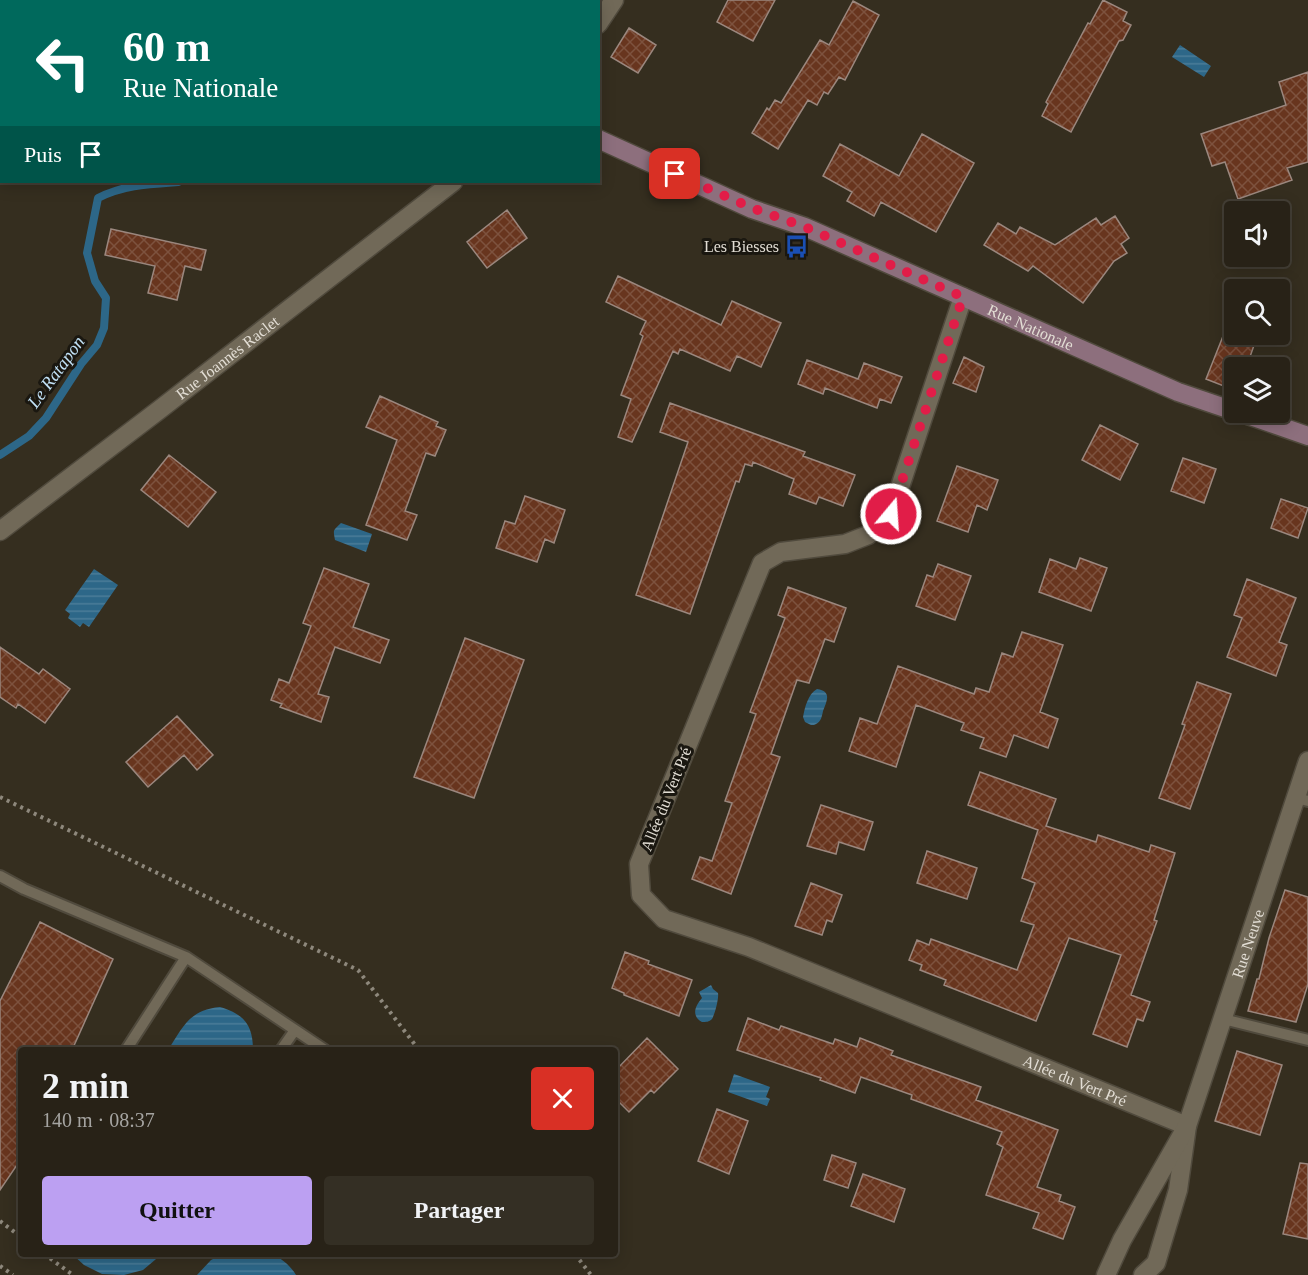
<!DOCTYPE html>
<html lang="fr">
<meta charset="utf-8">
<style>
:root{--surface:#282217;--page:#342f24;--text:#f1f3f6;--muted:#a5a4a1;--line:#443f36;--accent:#bca0f2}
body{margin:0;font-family:Georgia,serif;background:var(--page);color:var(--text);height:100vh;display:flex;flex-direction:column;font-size:22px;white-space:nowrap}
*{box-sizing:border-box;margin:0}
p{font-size:20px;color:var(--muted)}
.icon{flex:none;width:33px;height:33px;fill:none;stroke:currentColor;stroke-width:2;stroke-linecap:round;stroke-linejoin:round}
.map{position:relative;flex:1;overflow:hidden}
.sheet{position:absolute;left:18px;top:1047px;width:600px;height:210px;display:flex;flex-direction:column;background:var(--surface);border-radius:6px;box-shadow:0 3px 15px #0003,0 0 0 2px var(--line)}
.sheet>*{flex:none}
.top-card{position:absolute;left:0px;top:0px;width:600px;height:183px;box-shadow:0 3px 15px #0003,0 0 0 2px var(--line);background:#00695c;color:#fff;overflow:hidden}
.tools{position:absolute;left:1224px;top:201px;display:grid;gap:12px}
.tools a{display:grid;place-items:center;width:66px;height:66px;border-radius:6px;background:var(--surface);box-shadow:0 3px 15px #0003,0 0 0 2px var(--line);font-size:30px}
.pin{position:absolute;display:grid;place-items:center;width:51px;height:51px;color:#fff;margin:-26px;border-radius:12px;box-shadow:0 3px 9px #0006}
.me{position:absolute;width:66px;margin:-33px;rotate:18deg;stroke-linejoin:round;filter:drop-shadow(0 0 4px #0008)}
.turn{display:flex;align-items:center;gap:21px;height:126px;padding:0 24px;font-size:27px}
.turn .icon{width:78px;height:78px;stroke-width:2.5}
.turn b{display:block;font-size:42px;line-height:51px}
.then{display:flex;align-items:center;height:57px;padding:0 24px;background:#0003;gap:12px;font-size:22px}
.round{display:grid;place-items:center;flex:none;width:63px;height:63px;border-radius:6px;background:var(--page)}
.overview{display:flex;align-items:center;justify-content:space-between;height:102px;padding:0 24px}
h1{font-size:36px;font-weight:700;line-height:45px}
.action{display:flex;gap:12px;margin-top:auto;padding:12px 24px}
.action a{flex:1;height:69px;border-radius:6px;background:var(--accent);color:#111;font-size:24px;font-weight:700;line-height:69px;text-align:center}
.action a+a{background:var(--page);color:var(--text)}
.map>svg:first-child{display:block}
</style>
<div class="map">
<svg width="1308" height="1275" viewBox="0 0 1308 1275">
<defs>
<pattern id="water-rules" width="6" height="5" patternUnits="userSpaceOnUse" patternTransform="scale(1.5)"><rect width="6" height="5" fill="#2d6788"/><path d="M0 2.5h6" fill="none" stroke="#4b7c98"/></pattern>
<pattern id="building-cross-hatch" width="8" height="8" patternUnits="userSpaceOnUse" patternTransform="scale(1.5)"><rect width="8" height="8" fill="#68351e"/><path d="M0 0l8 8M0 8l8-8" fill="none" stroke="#7d523e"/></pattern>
</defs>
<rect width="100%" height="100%" fill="#352e1f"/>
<path fill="url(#water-rules)" d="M1180 45 1211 66 1204 77 1172 57Z
M341 523 372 534 366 552 335 540C333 529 333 531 341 523Z
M94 569 118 585 89 627 83 623 80 627 68 618 70 614 65 610Z
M817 689C832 691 827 701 823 711 822 716 821 722 816 724 815 725 813 725 811 725L805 722 803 717C805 707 808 694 817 689Z
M711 985 713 989 718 993C719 998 715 1014 712 1019 709 1022 706 1022 702 1022 691 1016 695 1006 702 998L699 992Z
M220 1007C244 1014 253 1025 253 1050H168C183 1027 189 1010 220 1007Z
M734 1074 770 1087 766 1097 770 1099 767 1106 728 1092Z
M72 1254H162L143 1270 124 1275 102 1274 84 1265Z
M223 1254H272C281 1258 291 1266 296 1275H197L211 1260Z"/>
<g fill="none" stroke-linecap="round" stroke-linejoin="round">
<path stroke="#2d6788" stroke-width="8" d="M376 2 377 0
M0 455 29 436 46 418 81 364 97 345 104 328 106 298 95 281 87 253 98 198C123 185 150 184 178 182"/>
</g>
<path fill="url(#building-cross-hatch)" stroke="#9b877e" stroke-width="1.5" d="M728 0H775L753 41 717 22Z
M1103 0 1127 12 1123 21 1131 25 1123 40 1119 41 1071 132 1042 116 1048 104 1046 102 1088 23 1090 24Z
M853 1 879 15 845 80 839 77 828 94 824 92 817 105 808 100 778 149 752 133 767 108 769 110 775 100 781 103 820 40 829 45Z
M629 28 656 45 638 73 611 57Z
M1308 72V162L1287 168 1292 180 1238 199 1225 162 1212 166 1201 134 1286 105 1279 82Z
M922 134 974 163 936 232 881 202 874 216 847 201 852 192 823 176 840 144 899 176Z
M507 210 527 238 487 268 467 242Z
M1115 216 1129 238 1121 244 1127 253 1114 261 1083 303 1033 266 1028 271 984 245 998 223 1016 234 1020 227 1055 245 1096 218 1101 225Z
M111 229 206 250 201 270 185 266 177 300 148 293 155 266 105 255Z
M618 276 721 325 732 301 781 323 761 367 737 356 730 371 680 349 678 354 673 351 632 442 618 437 631 399 621 395 643 336 640 334 646 321 606 302Z
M1233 311H1234V334H1258L1246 368H1234V390L1206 379Z
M964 357 984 367 976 392 953 383Z
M807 360 858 379 864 363 902 377 891 403 880 399 877 408 825 388 823 394 798 384Z
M380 396 438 422 436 426 446 430 435 456 426 453 405 511 417 515 407 540 366 525 397 440 366 427Z
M670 403 805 452 803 456 855 475 843 506 819 497 816 504 789 494 794 479 753 462 752 466 745 464 739 482 736 481 690 614 636 595 688 442 660 432Z
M1100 425 1138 444 1120 480 1082 460Z
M169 455 216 492 188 527 141 490Z
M1183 458 1216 469 1204 503 1171 491Z
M957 466 998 480 987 510 977 505 968 532 937 521Z
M525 496 565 510 554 543 545 539 537 562 496 548 505 521 515 524Z
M1281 499 1308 508 1298 538 1271 528Z
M1080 558 1107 568 1091 611 1039 592 1050 559 1076 569Z
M938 564 971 576 955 620 916 606 927 575 933 577Z
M324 568 369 584 353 627 389 640 380 663 335 647 318 694 329 697 321 722 280 707 282 704 271 700 279 679 289 683 311 626 303 623Z
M1247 579 1296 598 1279 642 1287 645 1276 676 1227 657 1242 618 1234 615Z
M788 587 846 608 834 642 825 639 809 683 797 680 771 754 780 757 731 894 692 879 700 857 712 861 732 803 725 801 756 714 750 712 785 618 778 615Z
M1022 632 1063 645 1040 712 1058 719 1048 748 1014 735 1006 757 980 748 984 738 961 730 964 723 916 705 896 767 849 751 860 718 877 724 898 666 974 694 976 688 989 692 1002 653 1013 657Z
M465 638 524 660 474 798 414 777Z
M0 647 39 674 43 669 70 689 45 723 18 704 16 708 0 697Z
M1197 682 1231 694 1190 809 1159 798 1185 725 1182 724Z
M177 716 213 755 197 770 184 755 148 787 126 762Z
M980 772 1056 799 1046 826 1096 842 1098 835 1149 852 1151 845 1175 853 1154 920 1157 921 1131 995 1150 1002 1143 1021 1137 1019 1127 1047 1093 1034 1121 955 1069 938 1036 1021 944 985 946 980 920 970 922 965 909 960 917 940 929 945 931 939 1017 970 1034 925 1021 921 1035 883 1022 878 1038 830 968 805Z
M821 805 873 822 864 850 839 842 836 854 807 846Z
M927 851 977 868 967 899 917 883Z
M811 883 842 895 832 922 827 920 822 935 795 926Z
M1285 890 1308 897V984L1296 1022 1248 1011 1257 979H1259L1269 938Z
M40 922 113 959 72 1050H21V1159L0 1190V1001Z
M625 952 649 961 648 964 692 980 679 1016 624 995V993L612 988Z
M748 1018 779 1030 781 1026 833 1044 835 1039 857 1047 860 1038 893 1051 891 1055 981 1087 976 1100 1058 1130 1037 1187 1061 1195 1059 1201 1075 1207 1063 1239 1033 1228 1039 1213 986 1195 1003 1147 997 1144 1002 1132 911 1099 912 1095 861 1077 855 1093 820 1080 821 1078 737 1050Z
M647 1038 678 1069 654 1093 651 1090 629 1112 615 1098V1071Z
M1237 1051 1282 1065 1260 1135 1215 1121Z
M717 1109 748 1121 729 1174 698 1161Z
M832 1155 856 1163 848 1188 824 1180Z
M1300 1163 1308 1164V1239L1283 1234Z
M863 1174 905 1189 894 1222 851 1206Z"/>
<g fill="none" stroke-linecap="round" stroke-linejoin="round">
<defs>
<path id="lane" d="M1296 798 1308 801
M0 876 24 889 186 957 325 1050
M1223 1019 1308 1040
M126 1050 186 957
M281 1050 295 1030"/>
<g id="street">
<path d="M0 17 2 18"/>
<path d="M598 24 614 0"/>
<path id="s1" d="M963 297 891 514 868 535 845 544 781 552 762 563 639 864 641 895 664 919 749 947 1187 1126 1178 1190 1156 1263 1143 1275"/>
<path id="s2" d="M0 531 159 410 453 182"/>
<path id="s3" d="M1106 1275 1122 1240 1187 1126 1308 761"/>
</g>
<g id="secondary">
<path id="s4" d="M598 139 752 209 805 227 1178 392 1234 411"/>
<path d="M0 170H2"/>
<path d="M1239 412 1308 436"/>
</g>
</defs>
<use href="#lane" stroke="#504a3d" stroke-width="14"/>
<use href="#street" stroke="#504a3d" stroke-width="21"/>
<use href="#secondary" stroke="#504a3d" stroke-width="21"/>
<path stroke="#8e887c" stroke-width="4" stroke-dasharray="3 4.5" stroke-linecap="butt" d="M0 797 358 970 419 1050
M0 1221 21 1237
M44 1254 73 1275
M575 1254 591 1275
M0 1266 13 1275"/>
<use href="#lane" stroke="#716958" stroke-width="10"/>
<use href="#street" stroke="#716958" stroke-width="18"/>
<use href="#secondary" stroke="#8d6f7d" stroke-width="18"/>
</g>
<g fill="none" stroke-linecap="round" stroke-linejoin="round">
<path stroke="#e11d48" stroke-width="10" stroke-dasharray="0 18" d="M675 174 752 208 805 227 963 297 891 514"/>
</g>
<defs>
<symbol id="bus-bare" viewBox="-9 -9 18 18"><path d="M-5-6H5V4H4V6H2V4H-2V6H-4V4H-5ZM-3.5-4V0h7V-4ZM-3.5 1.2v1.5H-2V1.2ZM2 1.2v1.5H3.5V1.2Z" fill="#1a4fb4" stroke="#1a1710" stroke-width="2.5" paint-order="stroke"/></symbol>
</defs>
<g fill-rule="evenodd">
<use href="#bus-bare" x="780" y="230" width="33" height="33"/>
</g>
<g text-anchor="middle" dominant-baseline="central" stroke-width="6" stroke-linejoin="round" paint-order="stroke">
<g font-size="16" fill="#e2ddd4" stroke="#1a1710" text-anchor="end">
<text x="779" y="246">Les Biesses</text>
</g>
<g font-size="16" fill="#e2ddd4" stroke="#1a1710">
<text stroke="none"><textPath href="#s4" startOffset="472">Rue Nationale</textPath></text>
<text stroke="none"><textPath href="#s2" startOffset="286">Rue Joannès Raclet</textPath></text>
<text transform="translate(666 799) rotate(-68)">Allée du Vert Pré</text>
<text stroke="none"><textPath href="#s3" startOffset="362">Rue Neuve</textPath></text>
<text stroke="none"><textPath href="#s1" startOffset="1202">Allée du Vert Pré</textPath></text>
</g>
<g font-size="18" font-style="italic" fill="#c1e1f6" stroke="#1a1710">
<text transform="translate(56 372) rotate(-54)">Le Ratapon</text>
</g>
</g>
</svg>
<div class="tools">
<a><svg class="icon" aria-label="sound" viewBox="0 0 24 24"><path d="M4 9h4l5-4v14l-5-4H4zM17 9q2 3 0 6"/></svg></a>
<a><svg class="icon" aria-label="search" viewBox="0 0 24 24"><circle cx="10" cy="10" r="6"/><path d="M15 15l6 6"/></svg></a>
<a><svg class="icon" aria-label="layers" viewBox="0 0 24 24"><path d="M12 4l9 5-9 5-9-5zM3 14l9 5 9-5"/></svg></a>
</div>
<div class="pin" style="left:675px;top:174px;background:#d93025"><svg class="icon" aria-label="arrive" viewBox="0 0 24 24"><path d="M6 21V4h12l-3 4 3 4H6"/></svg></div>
<svg class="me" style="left:891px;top:514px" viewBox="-20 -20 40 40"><circle r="17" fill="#e11d48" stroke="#fff" stroke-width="3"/><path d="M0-11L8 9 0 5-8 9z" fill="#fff"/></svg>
<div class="top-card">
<div class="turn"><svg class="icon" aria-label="left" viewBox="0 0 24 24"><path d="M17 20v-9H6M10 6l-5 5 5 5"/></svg><div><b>60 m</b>Rue Nationale</div></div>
<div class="then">Puis<svg class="icon" aria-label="arrive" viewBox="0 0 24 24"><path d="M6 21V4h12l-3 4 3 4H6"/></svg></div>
</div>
<section class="sheet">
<div class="overview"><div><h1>2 min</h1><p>140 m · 08:37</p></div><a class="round" style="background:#d93025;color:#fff"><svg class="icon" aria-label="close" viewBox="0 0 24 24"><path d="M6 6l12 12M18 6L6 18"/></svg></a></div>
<div class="action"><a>Quitter</a><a>Partager</a></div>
</section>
</div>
